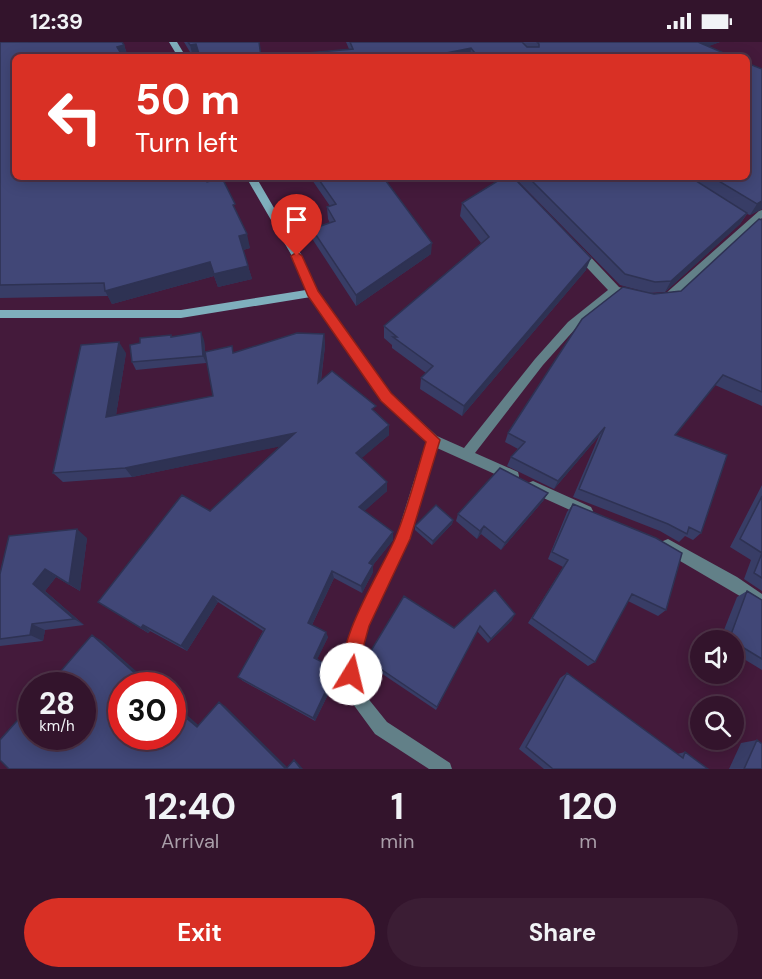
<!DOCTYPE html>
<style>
:root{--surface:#33142c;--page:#3b1d34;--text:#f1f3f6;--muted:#a99ea9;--line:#4e3348;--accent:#d93025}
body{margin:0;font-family:"DM Sans",sans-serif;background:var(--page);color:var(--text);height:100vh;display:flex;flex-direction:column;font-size:22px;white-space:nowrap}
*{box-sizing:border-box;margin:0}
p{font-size:20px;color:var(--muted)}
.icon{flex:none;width:33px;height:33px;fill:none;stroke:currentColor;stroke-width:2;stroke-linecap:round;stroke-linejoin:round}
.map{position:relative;height:727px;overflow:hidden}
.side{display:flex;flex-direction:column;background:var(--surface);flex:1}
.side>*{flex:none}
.guide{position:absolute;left:12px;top:12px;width:738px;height:126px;border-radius:9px;box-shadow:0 3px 15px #0003,0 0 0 2px var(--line);background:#d93025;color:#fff;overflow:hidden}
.buttons{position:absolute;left:690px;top:588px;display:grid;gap:12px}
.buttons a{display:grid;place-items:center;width:54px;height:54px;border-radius:50%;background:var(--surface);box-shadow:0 3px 15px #0003,0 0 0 2px var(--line);font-size:30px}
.speed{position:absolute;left:18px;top:630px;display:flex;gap:12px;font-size:30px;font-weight:700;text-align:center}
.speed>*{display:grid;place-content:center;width:78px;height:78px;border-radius:50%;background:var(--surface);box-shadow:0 3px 15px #0003,0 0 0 2px var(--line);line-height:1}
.speed small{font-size:15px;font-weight:400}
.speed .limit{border:9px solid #d22;background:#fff;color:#111}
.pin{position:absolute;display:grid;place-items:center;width:51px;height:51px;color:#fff;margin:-62px -26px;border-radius:50% 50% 50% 0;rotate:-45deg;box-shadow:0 0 6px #0007}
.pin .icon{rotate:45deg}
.me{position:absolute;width:66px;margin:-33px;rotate:9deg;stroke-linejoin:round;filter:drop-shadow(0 0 4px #0008)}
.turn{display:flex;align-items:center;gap:21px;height:126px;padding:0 24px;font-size:27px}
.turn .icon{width:78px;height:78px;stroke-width:2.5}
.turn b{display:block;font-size:42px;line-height:51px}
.eta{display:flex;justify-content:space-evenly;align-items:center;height:102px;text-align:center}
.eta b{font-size:36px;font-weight:700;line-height:42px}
.primary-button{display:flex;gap:12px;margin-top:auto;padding:12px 24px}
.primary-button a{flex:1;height:69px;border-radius:36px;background:var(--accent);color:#fff;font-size:24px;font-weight:700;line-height:69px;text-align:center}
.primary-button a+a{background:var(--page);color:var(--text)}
.status{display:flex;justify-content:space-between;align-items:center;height:42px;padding:0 30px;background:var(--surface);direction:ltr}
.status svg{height:16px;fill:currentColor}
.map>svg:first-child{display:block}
</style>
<div class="status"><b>12:39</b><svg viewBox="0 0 49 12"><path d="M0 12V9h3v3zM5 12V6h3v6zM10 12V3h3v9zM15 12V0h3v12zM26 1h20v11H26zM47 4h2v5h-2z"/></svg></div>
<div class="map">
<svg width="762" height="727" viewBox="0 0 762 727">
<rect width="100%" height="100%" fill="#441a3b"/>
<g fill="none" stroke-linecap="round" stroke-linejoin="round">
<path fill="#628088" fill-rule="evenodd" d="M762 168V176L673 258 664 261 660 260 659 257 665 252 759 169Z
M579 206 583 207 619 245 637 251 638 254 633 258 617 253 576 286 543 323 475 411 518 430 519 434 518 438 513 440 508 438 437 406 409 497 369 584 359 617 358 644 387 680 450 721 452 727H429L375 692 342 647 343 617 355 582 396 496 426 400 382 359 308 251 309 248H317L390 351 437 394 464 406 535 317 568 280 608 248 575 213 574 210Z
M533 439 591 465 593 469 591 473 586 475 581 473 528 449 527 445 528 441Z
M668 497 737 535 762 552V567L663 509 661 504 663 499Z"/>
<path fill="#7fafbd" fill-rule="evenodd" d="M169 0H177L186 15H178Z
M246 135H256L302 214 318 251 317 254 181 276H0V268H181L306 248 292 214Z"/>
</g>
<path fill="#383d66" d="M0 0 124 3 128 15H15V135L207 140 238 174 250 206 243 208 252 237 218 245 214 234 112 262 108 254 0 256Z
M184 0H259L261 15 349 7 346 0H522L527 5 522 0H720L708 4 733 15H199V13L193 15Z
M310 135H385L383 136 431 212 356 264 313 198 312 187 330 181 328 177 327 165 330 164Z
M518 135H747L762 167 750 173 747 172 740 182 665 250 649 251 620 243 517 138Z
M462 161 586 228 462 374 420 347 421 336 426 331 392 306V303L384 296V284L481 201 460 174Z
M762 178V364L715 343 675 393 701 491 693 498 685 494 679 500 660 489 573 455 599 394 554 447 507 424 511 415 518 407 505 400 508 391 654 252 681 249Z
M324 292 325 304 321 339 376 370 389 393 361 416 387 449 364 469 393 498 373 523V530L362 551 334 536 312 583 328 595 317 617 336 627 338 632 315 679 243 639 238 635 263 589 218 560 187 609 150 589 148 591 98 560 210 469 280 404 132 435 63 440 53 431 126 311 116 373 213 354 206 314V321L136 328 132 320 140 301 171 293 172 295 204 298 205 310 234 311Z
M762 443V549L744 537 751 518 730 505Z
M548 451 543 459 501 508 481 492 477 497 456 479 458 472Z
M573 462 666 568 658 574 628 559 595 620 588 624 528 581 563 525 548 517 567 470Z
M453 478 452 482 432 503 415 488V484Z
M87 496 80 549 56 535 45 549 84 583 45 588 43 599 0 604V532Z
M747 549 762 558V628L734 611V598H720L737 555Z
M512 578 488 601 477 589 436 668 366 621V617L454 586Z
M567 631 677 712 685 710 708 727H544L519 707 560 636Z
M757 698 762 727H729L741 701Z"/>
<path fill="#2e3253" d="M695 0H720L691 11Z
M196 2 199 13 193 15 190 3Z
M124 3 128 15H121L117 5Z
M471 6 470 15H426Z
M762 159V167L750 173 757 162Z
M747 171 740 182 665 250 671 239Z
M247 192 250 206 243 208 239 194Z
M432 201 431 212 356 264V253Z
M591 216 586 228 462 374 464 364Z
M210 220 248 224 252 237 218 245 214 234 112 262 105 249Z
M201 290 204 298 206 321 203 314Z
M324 292 325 304 319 352 318 341Z
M119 300 126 311 114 385 106 375Z
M389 383V393L356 421V411Z
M605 385 599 394 554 447 558 439Z
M295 391 297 401 132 435 125 426Z
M387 440V449L359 474V465Z
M548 451 543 459 501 508 505 501Z
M453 478 452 482 432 503 433 499Z
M484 484 481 492 477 497 480 489Z
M77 487 87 496 80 549 69 542Z
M393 490V498L369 528V521Z
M373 523V530L362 551 361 544Z
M45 527 56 535 45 549 84 583 74 577 33 542Z
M332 529 334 536 310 587 308 581Z
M213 554 218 560 187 609 181 604Z
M515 572 512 578 488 601 491 597Z
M32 582 45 588 43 599 30 593Z
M143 583 150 589 148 591 141 586Z
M326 590 328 595 316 620 314 616Z
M92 593 102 599 153 644H149Z
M336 627 338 632 315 679 313 676Z
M172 660 204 688 197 685 172 664Z
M219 660 225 664 289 727H286Z
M294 718 297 720 303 727H301Z"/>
<path fill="#414777" stroke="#2e3253" stroke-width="1.5" d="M0 0H122L124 3 117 5 123 15H15V135H204L207 140 222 136 235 162 233 163 247 192 239 194 248 224 214 232 210 220 105 249 104 241 0 243Z
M188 0H259L261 15 353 7 350 0H522L527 5H539V2L537 0H698L733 15H478L471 6 426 15H200L196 2 190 3Z
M747 21 762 27V159L757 162 712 135H747Z
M317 135H383L432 201 356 253 312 187 335 179 327 165 336 162Z
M504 135H513L591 216 464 364 421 336 433 324 393 295H397L384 284 489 195 462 161Z
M528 135H690L747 171 671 239 655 240 625 232Z
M759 177 762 178V350L723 333 675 393 727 413 701 491 689 485 687 492 668 482 579 447 605 385 558 439 511 415 525 400 508 391 582 277 623 245 654 252 681 249Z
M201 290 203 314 132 320 130 303 140 301V296L171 293V295Z
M297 291 324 292 318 341 332 329 376 364 372 367 389 383 356 411 387 440 359 465 393 490 369 521 373 523 361 544 332 529 308 581 326 590 314 616 336 627 313 676 238 635 265 587 213 554 181 604 143 583 141 586 98 560 182 453 210 469 295 391 125 426 53 431 81 303 119 300 106 375 213 354 205 310 232 304 233 311Z
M500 426 548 451 505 501 484 484 480 489 458 472Z
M762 454V536L754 531 762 511 740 497Z
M573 462 656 496 682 511 666 568 632 552 595 620 532 576 568 518 552 510Z
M436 463 453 478 433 499 415 484Z
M77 487 69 542 45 527 33 542 74 577 32 582 30 593 0 597V532L9 494Z
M495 548 515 572 491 597 480 584 437 665 366 617 404 554 454 586Z
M747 549 762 558V617L734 600V598H729Z
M92 593 149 644H122V694H172V664L197 685 219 660 286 727 294 718 301 727H9L0 718V698L32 662V694H82V644H48Z
M567 631 683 716 685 710 708 727H553L526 705Z
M757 698 762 702V727H744Z"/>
<path fill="#d93025" stroke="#8d1f18" stroke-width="1.5" d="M297 210 302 214 318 249 391 351 440 398 410 497 369 584 360 617 357 638 351 641 345 638C331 606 381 529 395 497 408 466 416 432 426 400L381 359 308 254 291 214Z"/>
</svg>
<div class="buttons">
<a><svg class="icon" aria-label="sound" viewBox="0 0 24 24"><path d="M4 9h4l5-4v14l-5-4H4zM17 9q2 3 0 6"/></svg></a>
<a><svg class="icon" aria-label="search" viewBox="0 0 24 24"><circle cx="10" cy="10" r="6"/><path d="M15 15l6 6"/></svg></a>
</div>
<div class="speed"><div>28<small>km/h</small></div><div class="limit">30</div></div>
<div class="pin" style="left:297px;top:214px;background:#d93025"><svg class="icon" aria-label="arrive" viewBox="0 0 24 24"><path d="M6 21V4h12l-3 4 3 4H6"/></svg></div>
<svg class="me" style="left:351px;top:632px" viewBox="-20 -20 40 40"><circle r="19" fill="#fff"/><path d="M0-13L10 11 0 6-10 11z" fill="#d93025"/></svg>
<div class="guide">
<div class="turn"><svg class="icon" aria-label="left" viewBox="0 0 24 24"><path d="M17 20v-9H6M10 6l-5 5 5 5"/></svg><div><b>50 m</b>Turn left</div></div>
</div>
</div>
<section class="side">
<div class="eta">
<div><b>12:40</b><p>Arrival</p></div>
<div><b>1</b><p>min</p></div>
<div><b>120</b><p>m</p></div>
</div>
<div class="primary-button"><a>Exit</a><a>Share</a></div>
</section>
